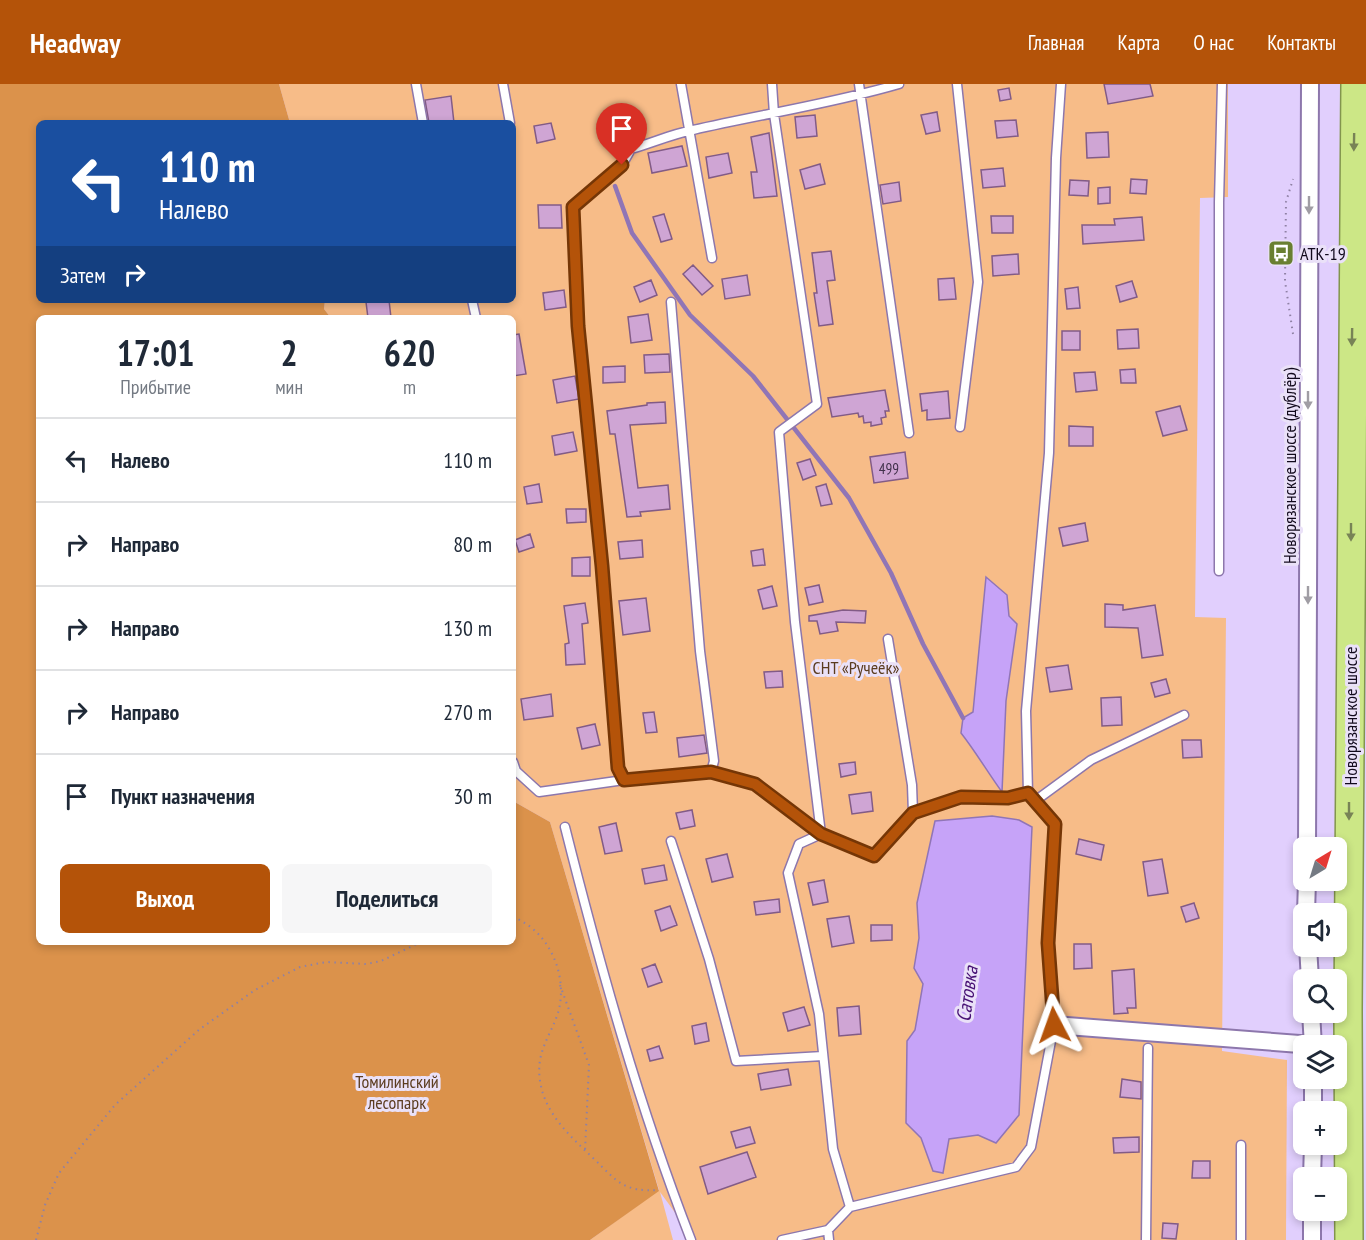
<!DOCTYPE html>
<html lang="ru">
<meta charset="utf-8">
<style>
:root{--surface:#fff;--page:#f6f6f7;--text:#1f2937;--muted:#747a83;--line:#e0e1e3;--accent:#b45309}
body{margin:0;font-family:"PT Sans Narrow",sans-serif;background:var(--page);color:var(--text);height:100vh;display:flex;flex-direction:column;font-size:22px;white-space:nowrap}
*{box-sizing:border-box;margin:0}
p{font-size:20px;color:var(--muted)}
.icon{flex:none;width:33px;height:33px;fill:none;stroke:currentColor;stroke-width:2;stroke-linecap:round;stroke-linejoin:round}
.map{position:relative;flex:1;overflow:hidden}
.drawer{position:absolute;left:36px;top:231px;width:480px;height:630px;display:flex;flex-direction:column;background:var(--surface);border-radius:9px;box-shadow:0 3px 9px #0003}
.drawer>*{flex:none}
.hud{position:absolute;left:36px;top:36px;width:480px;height:183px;border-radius:9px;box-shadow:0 3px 9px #0003;background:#1a4fa0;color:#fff;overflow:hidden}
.needle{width:39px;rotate:38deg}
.buttons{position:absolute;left:1293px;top:753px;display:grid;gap:12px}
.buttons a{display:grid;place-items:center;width:54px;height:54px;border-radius:9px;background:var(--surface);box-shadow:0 3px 9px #0003;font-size:30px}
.pin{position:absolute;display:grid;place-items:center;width:51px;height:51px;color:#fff;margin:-62px -26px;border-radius:50% 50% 50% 0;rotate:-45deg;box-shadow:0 0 6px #0007}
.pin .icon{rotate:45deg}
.me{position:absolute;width:66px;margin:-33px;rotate:356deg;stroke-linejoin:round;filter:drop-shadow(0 0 4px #0008)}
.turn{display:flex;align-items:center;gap:21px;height:126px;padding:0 24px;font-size:27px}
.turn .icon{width:78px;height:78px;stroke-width:2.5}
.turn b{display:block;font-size:42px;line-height:51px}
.then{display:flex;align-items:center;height:57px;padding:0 24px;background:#0003;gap:12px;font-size:22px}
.eta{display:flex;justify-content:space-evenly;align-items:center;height:102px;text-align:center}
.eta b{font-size:36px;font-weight:700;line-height:42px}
.button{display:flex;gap:12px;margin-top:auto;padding:12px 24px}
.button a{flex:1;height:69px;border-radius:9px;background:var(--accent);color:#fff;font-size:24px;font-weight:700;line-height:69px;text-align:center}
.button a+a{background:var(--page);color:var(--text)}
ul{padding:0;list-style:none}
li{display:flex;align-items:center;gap:18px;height:84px;padding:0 24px;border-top:2px solid var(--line)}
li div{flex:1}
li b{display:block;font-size:22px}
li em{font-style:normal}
header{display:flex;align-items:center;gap:36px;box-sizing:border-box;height:84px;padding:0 30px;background:var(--accent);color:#fff}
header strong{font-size:28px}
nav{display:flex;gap:33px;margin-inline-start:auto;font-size:21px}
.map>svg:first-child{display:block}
</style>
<header>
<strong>Headway</strong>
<nav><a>Главная</a><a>Карта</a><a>О нас</a><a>Контакты</a></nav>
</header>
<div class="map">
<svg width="1366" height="1156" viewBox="0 0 1366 1156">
<rect width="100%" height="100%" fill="#e1cffd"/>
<path fill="#f7bc88" d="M279 0H1228V113L1200 114 1195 533 1226 534 1222 967 1287 976 1286 1156H695L660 1108 673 1156H590L659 1106 550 738 513 717V234H331L324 225 325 216H513V39H290Z"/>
<path fill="#db924b" d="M0 0H279L290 39H39V216H325L324 225 331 234H39V858H513V717L550 738 659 1107 590 1156H0Z"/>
<path fill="#c6a3f8" stroke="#9075b6" stroke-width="1.5" d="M986 493 1007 511 1009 532 1017 540 1006 617 1002 708C988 689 976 668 961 649L963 634 973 628Z
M992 732 1019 736 1032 743 1019 1031 996 1059 978 1051 949 1055 943 1089 933 1087 921 1054 906 1039 907 957 915 946 923 900 914 884 919 854 917 819 935 737Z"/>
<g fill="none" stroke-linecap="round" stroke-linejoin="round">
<path stroke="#9075b6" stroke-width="4.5" d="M615 102 632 149 690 231 753 292 849 414 891 489 923 560 963 634"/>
</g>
<path fill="#cfa5d4" stroke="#825b86" stroke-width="1.5" d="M1104 0H1150L1153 12 1108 20Z
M1009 4 1011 15 1000 17 998 6Z
M451 12 454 39H429L425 16Z
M937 28 940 47 926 50 921 31Z
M815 31 817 52 797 54 795 33Z
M1016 36 1018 52 997 54 995 37Z
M551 39 555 55 537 59 534 42Z
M1108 48 1109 73 1087 74 1086 49Z
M769 49 777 112 754 114 751 88H757L751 53Z
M682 62 687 82 652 89 648 69Z
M728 69 732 89 709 94 706 73Z
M820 80 825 100 805 105 800 86Z
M1003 84 1005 102 983 104 981 86Z
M1131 95 1147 96 1146 110 1130 109Z
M1070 96 1089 97 1088 112 1069 111Z
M899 98 901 117 883 120 880 101Z
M1110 103V119L1098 120V104Z
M538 121H561L562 144H539Z
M664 130 672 155 661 158 653 133Z
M991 132H1013V149H992Z
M1142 133 1144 156 1083 160 1082 141H1115L1114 135Z
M831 167 835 196 827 197 833 240 819 242 814 209H817L812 169Z
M1018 170 1019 190 993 192 992 172Z
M693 181 713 202 702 211 683 190Z
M747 191 750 211 725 215 722 195Z
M954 194 956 215 939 216 938 195Z
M651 196 657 211 640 218 634 203Z
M1132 197 1137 213 1120 218 1116 202Z
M1078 203 1080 224 1067 225 1065 205Z
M564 206 566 223 545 226 543 209Z
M389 216 391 234H368L366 218Z
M648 230 652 256 631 259 628 233Z
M1138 245 1139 264 1118 265 1117 246Z
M1062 247H1080V266H1062Z
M519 250 526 290 513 292V251Z
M669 270 670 288 645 289 644 271Z
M625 282V298L603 299V283Z
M1135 285 1136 299H1121L1120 286Z
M1095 288 1097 306 1076 308 1074 289Z
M575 292 579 315 557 319 553 296Z
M885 306 889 327H885L886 333 881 334 882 340 871 342V338L864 339 863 332 859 333 858 329 832 333 828 314Z
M948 307 950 334 927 336V326L922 327 920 310Z
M665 318 666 339 630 341 638 404 668 401 670 425 640 428 641 432 627 433 615 350H610L607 327 647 321V319Z
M1180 322 1187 346 1163 352 1156 328Z
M1069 342 1093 343V362H1069Z
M573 348 577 367 555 371 552 352Z
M905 368 908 394 874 399 870 373Z
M810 375 816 391 803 396 797 379Z
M539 400 542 418 527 420 524 403Z
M826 400 832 420 821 422 816 403Z
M566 425H586V438L567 439Z
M1085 439 1088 457 1063 462 1059 444Z
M530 450 534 463 519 468 515 456Z
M642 456 643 473 620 475 618 458Z
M763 465 765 481 753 482 751 467Z
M590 473V492H572V474Z
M819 501 823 518 809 521 805 504Z
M772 502 777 522 763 525 758 506Z
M646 514 650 547 623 551 619 517Z
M585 519 588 539 582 540 585 580 566 581 565 560 569 559 564 522Z
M1105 520 1123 521V526L1155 521 1163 571 1142 574 1138 544 1105 543Z
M843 526 866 527 865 539 836 538 838 547 820 550 817 537H809V532Z
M1068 581 1072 605 1050 608 1046 584Z
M782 587 783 603 766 604 764 588Z
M1166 595 1170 609 1155 613 1151 599Z
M551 610 553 632 524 636 521 615Z
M1121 613 1122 641 1102 642 1101 614Z
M654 628 657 648 646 649 643 629Z
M595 640 600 661 582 665 577 644Z
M704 651 707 669 679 673 677 654Z
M1182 656H1201L1202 673 1183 674Z
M855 678 856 690 841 693 839 680Z
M871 708 873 727 852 730 849 711Z
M692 726 695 742 680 745 676 729Z
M616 739 622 767 605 770 599 743Z
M1079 755 1104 761 1101 776 1076 770Z
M727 770 733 793 712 798 706 775Z
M1162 775 1168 809 1148 812 1143 778Z
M664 781 667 796 645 800 642 785Z
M824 796 828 818 813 821 808 799Z
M779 815 780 828 756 831 754 818Z
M1194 819 1199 834 1186 838 1181 823Z
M670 822 677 841 661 847 655 827Z
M849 832 854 859 832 863 827 835Z
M871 841H892V856L871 857Z
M1074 860H1091L1092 884 1074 885Z
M655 880 662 898 648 903 642 885Z
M1134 885 1136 924H1127L1128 929 1114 930 1112 887Z
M859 922 861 950 839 952 837 924Z
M804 923 810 941 788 947 783 929Z
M706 939 709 957 695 960 692 942Z
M659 962 663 974 650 977 647 966Z
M788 985 791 1001 761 1006 758 990Z
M1122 995 1141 998V1015L1120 1013Z
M750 1043 755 1059 736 1064 731 1048Z
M1139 1053V1068L1114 1069 1113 1054Z
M747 1068 756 1093 708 1110 700 1083Z
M1193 1077H1210V1094H1192Z
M1163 1139 1178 1140 1176 1155 1162 1154Z"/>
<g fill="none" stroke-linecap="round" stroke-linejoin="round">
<defs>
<path id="service" d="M416 0 423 39
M503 0 510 39
M681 0 712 174
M772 0 774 30 817 320 779 348 795 538 821 750 755 700 711 688 624 696 618 684 602 482 578 242 573 123 622 81 631 65C652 59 672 50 693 46 762 30 831 20 899 0
M859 0 909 349
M957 0 978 198 960 343
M472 216 476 234
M671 218 700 567 714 677 711 688
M1219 487V118L1222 0
M888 555 912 701 913 729
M513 678 516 687 539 708 624 696
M1028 709 1055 740 1048 859 1054 941 1031 1063 1016 1083 850 1123 833 1065 819 930 788 789 799 760 821 750 874 772 913 729 961 713 1008 714 1028 709 1026 627 1049 369 1056 74 1061 0
M1035 717 1091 676 1184 631
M565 743C600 882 639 1022 691 1156
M671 757 709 875 736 977 823 972
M1241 1061V1156
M828 1146 829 1156
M782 1156 828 1146 850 1123
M1146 1156 1148 964"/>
<path id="minor" d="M1307 764 1310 0
M1306 830 1307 796
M1308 862 1310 896
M1311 928 1313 962
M1054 941 1313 961
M1313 1028V994
M1312 1094 1313 1060
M1312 1156V1126"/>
<path id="trunk" d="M1349 1156 1348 927 1355 0"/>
</defs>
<use href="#service" stroke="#8d77ac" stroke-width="11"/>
<use href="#minor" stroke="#8d77ac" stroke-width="20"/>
<use href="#trunk" stroke="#82954d" stroke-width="30"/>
<path stroke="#8f81a4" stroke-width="2" stroke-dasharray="1.5 4.5" stroke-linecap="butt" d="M1293 250 1285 197 1286 118 1293 95
M1292 327V318
M513 833C550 847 570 894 557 932 548 956 536 969 540 997 545 1030 570 1052 593 1074 618 1098 623 1108 659 1106
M560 901 589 981 585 1067
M36 1156 45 1121 59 1089 115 1021 200 945 255 906 300 883 326 878 366 880 381 877 421 858"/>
<use href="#service" stroke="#fff" stroke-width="8"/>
<use href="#minor" stroke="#fff" stroke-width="16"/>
<use href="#trunk" stroke="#cce786" stroke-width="27"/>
</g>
<defs><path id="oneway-solid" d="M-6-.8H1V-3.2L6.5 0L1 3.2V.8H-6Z" transform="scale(1.5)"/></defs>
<g fill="#788356">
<use href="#oneway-solid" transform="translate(1354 58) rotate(91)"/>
<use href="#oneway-solid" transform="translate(1352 253) rotate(91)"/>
<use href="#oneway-solid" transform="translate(1351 448) rotate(90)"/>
<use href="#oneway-solid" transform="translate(1349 727) rotate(90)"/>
</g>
<g fill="#a09da4">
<use href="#oneway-solid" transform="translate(1309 121) rotate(90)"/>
<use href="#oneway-solid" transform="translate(1308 316) rotate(90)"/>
<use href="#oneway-solid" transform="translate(1308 511) rotate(90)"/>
</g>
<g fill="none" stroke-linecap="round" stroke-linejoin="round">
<defs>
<path id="route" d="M622 81 573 123 578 242 602 482 618 684 624 696 711 688 755 700 821 750 874 772 913 729 961 713 1008 714 1028 709 1055 740 1048 859 1054 941"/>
</defs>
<use href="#route" stroke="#753606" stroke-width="15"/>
<use href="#route" stroke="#b45309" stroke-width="10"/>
</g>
<defs>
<symbol id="bus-square" viewBox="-11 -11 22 22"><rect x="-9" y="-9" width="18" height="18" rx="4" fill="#697f31" stroke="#eae1f8"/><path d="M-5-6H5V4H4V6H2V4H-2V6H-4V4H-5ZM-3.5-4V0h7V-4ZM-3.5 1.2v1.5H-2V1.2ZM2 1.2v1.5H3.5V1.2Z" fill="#fff"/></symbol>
</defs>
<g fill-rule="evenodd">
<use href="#bus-square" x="1266" y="154" width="30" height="30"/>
</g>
<g text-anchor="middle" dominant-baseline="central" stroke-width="6" stroke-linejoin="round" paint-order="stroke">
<g font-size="15" fill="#40304a">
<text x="889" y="384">499</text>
</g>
<g font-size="18" fill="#11091c" stroke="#eae1f8" text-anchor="start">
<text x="1300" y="169">АТК-19</text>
</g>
<g font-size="18" fill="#11091c" stroke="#eae1f8">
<text transform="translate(1289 382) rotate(-90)">Новорязанское шоссе (дублёр)</text>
<text transform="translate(1350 632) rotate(-90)">Новорязанское шоссе</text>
</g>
<g font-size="18" fill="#5b3c1f" stroke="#eae1f8">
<text x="856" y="583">СНТ «Ручеёк»</text>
<text x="397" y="997">Томилинский<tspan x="397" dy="21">лесопарк</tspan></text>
</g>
<g font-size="20" font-style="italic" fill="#471174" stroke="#eae1f8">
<text transform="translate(967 910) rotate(-82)">Сатовка</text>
</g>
</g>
</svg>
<div class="buttons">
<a><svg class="needle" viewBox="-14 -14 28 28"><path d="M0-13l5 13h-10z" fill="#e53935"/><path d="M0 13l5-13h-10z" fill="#747a83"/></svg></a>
<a><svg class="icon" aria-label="sound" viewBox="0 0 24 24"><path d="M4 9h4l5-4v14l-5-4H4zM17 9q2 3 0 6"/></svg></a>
<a><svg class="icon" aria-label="search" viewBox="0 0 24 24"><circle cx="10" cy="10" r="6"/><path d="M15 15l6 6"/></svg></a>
<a><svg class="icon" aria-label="layers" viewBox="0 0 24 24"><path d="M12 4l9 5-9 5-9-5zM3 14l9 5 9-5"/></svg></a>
<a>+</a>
<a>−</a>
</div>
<div class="pin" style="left:622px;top:81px;background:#d93025"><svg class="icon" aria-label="arrive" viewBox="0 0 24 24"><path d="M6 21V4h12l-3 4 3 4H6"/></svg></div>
<svg class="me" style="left:1054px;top:941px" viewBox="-20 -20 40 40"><path d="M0-17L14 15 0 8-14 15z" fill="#b45309" stroke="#fff" stroke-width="4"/></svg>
<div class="hud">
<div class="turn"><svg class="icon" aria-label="left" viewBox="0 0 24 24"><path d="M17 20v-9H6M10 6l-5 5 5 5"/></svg><div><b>110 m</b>Налево</div></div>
<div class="then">Затем<svg class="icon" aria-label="right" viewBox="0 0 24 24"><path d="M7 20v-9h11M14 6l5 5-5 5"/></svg></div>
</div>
<section class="drawer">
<div class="eta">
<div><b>17:01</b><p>Прибытие</p></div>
<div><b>2</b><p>мин</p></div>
<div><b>620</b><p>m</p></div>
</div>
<ul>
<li><svg class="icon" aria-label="left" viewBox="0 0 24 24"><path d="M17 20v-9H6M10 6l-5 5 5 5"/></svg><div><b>Налево</b></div><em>110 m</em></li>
<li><svg class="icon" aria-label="right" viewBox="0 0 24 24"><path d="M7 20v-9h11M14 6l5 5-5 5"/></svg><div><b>Направо</b></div><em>80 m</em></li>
<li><svg class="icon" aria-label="right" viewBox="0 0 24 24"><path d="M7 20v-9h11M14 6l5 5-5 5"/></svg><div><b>Направо</b></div><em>130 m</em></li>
<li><svg class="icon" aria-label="right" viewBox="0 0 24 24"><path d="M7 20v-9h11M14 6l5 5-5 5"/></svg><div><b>Направо</b></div><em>270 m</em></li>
<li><svg class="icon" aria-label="arrive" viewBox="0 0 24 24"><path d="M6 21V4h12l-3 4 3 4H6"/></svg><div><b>Пункт назначения</b></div><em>30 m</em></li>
</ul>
<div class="button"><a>Выход</a><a>Поделиться</a></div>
</section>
</div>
